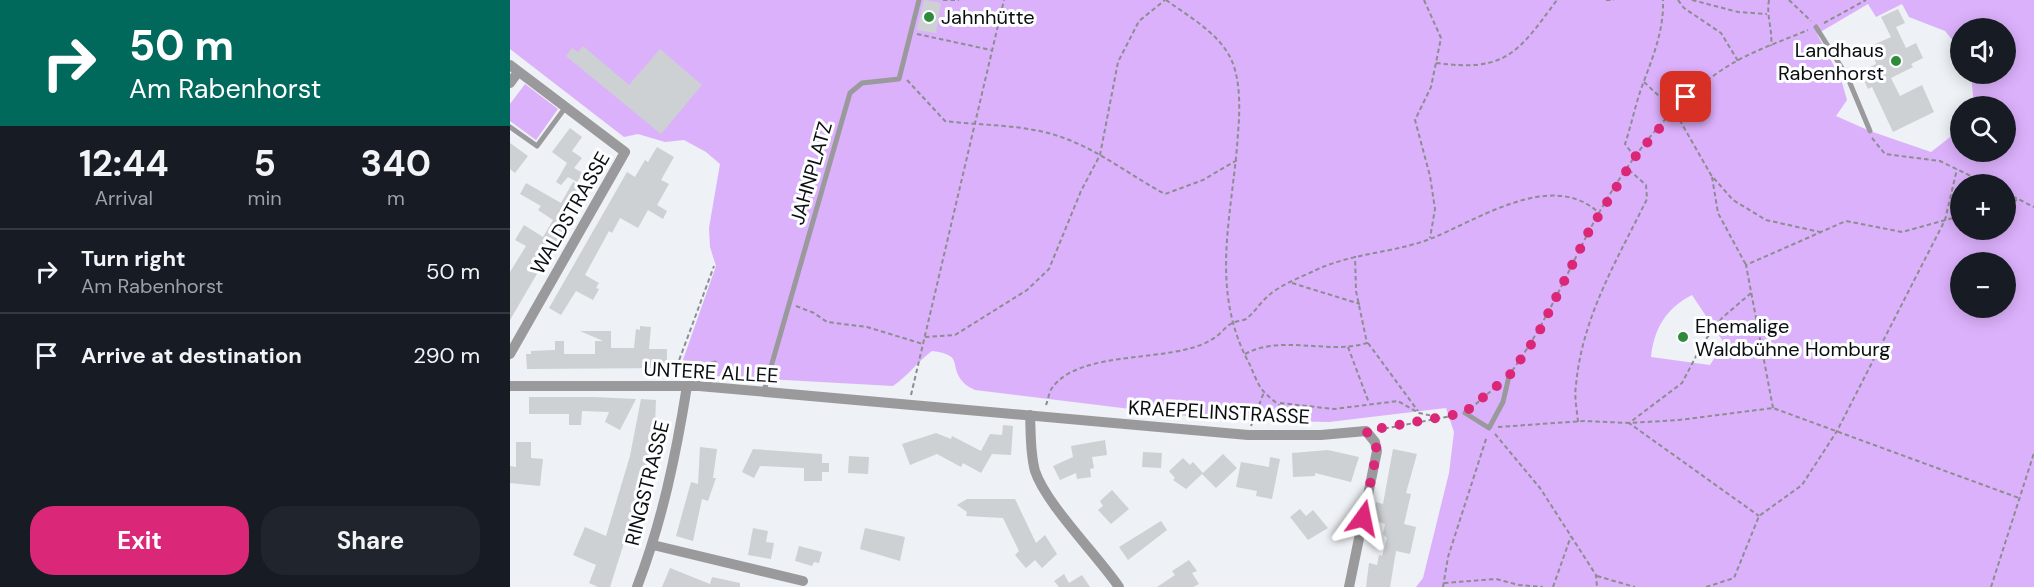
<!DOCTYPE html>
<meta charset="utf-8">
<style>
:root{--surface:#171b24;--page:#20242c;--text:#f1f3f6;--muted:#9ea1a6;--line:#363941;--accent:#db2777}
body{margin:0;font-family:"DM Sans",sans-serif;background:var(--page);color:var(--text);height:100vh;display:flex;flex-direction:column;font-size:22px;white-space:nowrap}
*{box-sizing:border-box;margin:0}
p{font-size:20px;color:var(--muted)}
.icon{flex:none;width:33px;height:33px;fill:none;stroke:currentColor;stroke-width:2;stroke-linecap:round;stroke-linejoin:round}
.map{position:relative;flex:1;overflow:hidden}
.details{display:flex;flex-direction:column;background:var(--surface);width:510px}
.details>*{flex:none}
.guide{background:#00695c;color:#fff;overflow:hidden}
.controls{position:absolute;left:1440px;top:18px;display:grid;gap:12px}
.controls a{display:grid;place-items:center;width:66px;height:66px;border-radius:50%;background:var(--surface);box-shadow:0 3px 15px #0003;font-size:30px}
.pin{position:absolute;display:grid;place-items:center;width:51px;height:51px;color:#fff;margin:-26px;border-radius:12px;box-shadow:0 3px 9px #0006}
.me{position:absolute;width:66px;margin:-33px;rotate:12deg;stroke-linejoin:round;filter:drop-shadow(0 0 4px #0008)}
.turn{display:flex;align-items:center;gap:21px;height:126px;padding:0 30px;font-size:27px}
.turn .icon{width:78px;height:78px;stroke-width:2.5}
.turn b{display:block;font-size:42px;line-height:51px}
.eta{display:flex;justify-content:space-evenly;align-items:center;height:102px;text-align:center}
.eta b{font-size:36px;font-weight:700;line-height:42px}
.cta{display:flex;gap:12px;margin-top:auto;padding:12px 30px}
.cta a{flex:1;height:69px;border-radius:24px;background:var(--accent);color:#fff;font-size:24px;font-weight:700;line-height:69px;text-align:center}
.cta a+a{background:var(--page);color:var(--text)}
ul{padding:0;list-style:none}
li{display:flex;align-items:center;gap:18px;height:84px;padding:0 30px;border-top:2px solid var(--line)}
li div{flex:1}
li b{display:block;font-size:22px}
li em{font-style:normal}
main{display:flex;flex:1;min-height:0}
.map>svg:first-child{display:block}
</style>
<main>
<section class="details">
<div class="guide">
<div class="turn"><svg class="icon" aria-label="right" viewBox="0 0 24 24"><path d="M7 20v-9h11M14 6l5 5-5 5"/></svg><div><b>50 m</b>Am Rabenhorst</div></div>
</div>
<div class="eta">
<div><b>12:44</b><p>Arrival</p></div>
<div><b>5</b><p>min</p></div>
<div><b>340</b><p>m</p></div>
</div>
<ul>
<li><svg class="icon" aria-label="right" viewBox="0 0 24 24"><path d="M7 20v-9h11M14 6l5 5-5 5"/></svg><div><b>Turn right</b><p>Am Rabenhorst</p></div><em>50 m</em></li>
<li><svg class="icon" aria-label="arrive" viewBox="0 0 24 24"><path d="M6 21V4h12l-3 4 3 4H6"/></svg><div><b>Arrive at destination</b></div><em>290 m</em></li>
</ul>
<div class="cta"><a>Exit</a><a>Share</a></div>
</section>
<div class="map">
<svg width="1524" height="587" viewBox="0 0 1524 587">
<rect width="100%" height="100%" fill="#eef1f5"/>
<path fill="#dcb1fc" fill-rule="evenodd" d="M0 0H1524V587H906L913 578 939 473 944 432 936 408 819 422 768 421 694 418 465 390C461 388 455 385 453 382 438 365 455 355 422 351 407 362 398 376 383 386L168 374 206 266 200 247 199 228 210 164 196 152 174 140 155 142 128 134 114 137 0 49ZM1358 4 1366 17 1392 4 1399 17 1435 31 1450 49V28H1496V74H1461L1464 106H1496V152H1450V123L1439 138 1421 152 1360 131 1326 116 1337 100 1331 79 1307 34ZM1450 184H1496V230H1450ZM1450 262H1496V308H1450ZM1182 295 1214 343 1200 365 1141 357C1144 329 1156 308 1182 295Z
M15 84 48 109 26 140 0 121V104Z"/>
<path fill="#cdd1d3" d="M414 0 431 3 426 33 407 30Z
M1388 9 1395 23 1386 27 1396 48 1406 43 1413 58 1401 64 1403 67 1381 78 1390 96 1412 85 1424 112 1383 132 1362 87 1358 89 1350 72 1366 64 1361 46 1381 37 1371 17Z
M73 46 119 85 150 49 192 85 151 134 56 56 62 48 68 52Z
M60 128 72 137 62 151 72 158 64 168 73 173 67 182 58 177 51 185 46 182 57 163 42 152Z
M0 143 18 156 5 173 0 169Z
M147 147 164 157 151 180 159 184 147 205 157 211 153 219 138 210 128 228 110 218 102 233 99 231 75 275 89 283 86 288 89 289 83 300 66 291 51 315 39 308 117 172 125 177 135 160 138 162Z
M63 182 76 190 0 320V272L16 246 5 240 14 225 33 237 43 220 28 210 31 206 10 194 16 183 51 203Z
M130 326 141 327 139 349H157V368L17 369 16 354H21V351L45 350V341H54V354H85V341H93L70 331H101V348H124L126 329 130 330Z
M19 397H84L126 399 110 430 95 422 99 412 72 411 71 425H59V414H19Z
M131 399 146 400 145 427 140 461 100 587H88L79 583 86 565 63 555 75 527 96 536 120 456Z
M493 425 503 426 501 455 482 454 471 473 453 463 451 467 427 454 400 465 392 444 426 433 441 439 442 436 471 451 480 434 492 435Z
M595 440 597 455 582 457 584 468 580 469 581 477 567 479 566 473 550 480 543 466 563 457 561 446Z
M6 442H21V458L33 459 30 486 0 483V466L6 467Z
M190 447 207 449 203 478H206L198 501 192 499 183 541 166 536 181 482 188 484Z
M243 449 312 454V463H319V472H312V481H294V468L250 466 244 478 232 472Z
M883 449 907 454 896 493 901 494 894 524 906 527 900 554 886 551 880 587H856L859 563 867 565 869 555 872 556 877 538 873 534 875 524 862 520 866 502 873 504Z
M818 450 849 457 841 482 805 473V476L783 477 782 453Z
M633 452 652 453 651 468 632 467Z
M713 454 727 468 706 488 692 474 676 489 663 480 665 478 659 471 673 458 680 465 683 462 693 473Z
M339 456 359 457 358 474 338 473Z
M760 457 770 459 762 499 746 496 747 491 726 487 731 462 759 467Z
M602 490 619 509 601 524 588 510 593 506 590 501Z
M457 499H505L526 543 535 535 547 554 532 568 525 560 516 568 505 555 509 551 493 518 456 516 457 512 447 505Z
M790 509 796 516 803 510 818 528 798 540 780 517Z
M651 521 657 530 618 560 609 547Z
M243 528 258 531 256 542 264 543 261 559 238 555Z
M355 528 395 537 390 561 350 549Z
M289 546 312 552 309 563 304 562 302 566 285 561Z
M679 560 687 571 682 573 689 584 683 587H647L665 575 662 571Z
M160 568 200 584 202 577 230 583V587H152Z
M554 574 559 583 572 575 580 587H549L544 581Z"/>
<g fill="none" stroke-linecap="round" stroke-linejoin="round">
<path stroke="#8b8d8f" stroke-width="2" stroke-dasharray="4.5 3" stroke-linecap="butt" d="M433 0H449
M656 0C678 16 707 32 720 57 731 78 730 111 728 133 723 215 698 288 740 365 744 374 748 386 755 393 764 402 776 410 786 419L787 426
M914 0 931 38 921 87 905 120 920 176 925 209 920 238
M1096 0H1104
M1168 0 1174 8 1211 33 1228 61
M1182 0 1228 12 1257 14
M1259 0C1256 17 1263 29 1261 46
M1279 0 1301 21
M1314 23 1356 0
M407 34 481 50
M926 63C996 72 1007 54 1047 0
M397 80 435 121C474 126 517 124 554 138 590 151 621 176 655 194L693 180 727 160
M1134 82 1164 110 1201 175 1223 200 1256 220 1310 232
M1362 138 1375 154 1430 161 1477 184
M1125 157 1115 144C1122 123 1126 101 1134 81 1144 54 1154 29 1153 0
M1202 177 1208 213 1236 265
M1496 193 1524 207
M1496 203 1507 200
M782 283 850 304
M1241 293 1212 318 1193 343 1172 383 1119 423 1249 516
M286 306 304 313 317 322 357 327 413 344
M415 337 445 335 517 290 539 269 571 191 590 155 608 62 629 21 655 0
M858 343 908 411
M838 347 859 403
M735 354C772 334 818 355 857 343L846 291 845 256
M1002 371C1033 328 1053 282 1077 235 1110 171 1157 104 1218 66 1242 51 1272 41 1298 30
M164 374 204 266
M401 395 494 0
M770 403 824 409 888 401 909 413 928 417
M536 405C538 400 539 392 542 388 571 348 661 364 701 340 709 336 715 327 722 323 726 321 732 321 736 319 744 313 750 303 758 296 770 285 791 277 806 270 842 253 883 253 920 239 968 220 1042 169 1089 213
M1263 408 1236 265 1336 221 1392 232 1450 216
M960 409 988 385
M1068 422C1067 410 1064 397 1066 385 1072 317 1108 258 1137 199L1136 185 1118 169
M741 426 754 392
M988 427 1074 421 1119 423 1169 420 1263 408 1509 498
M867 430 947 415
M985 434 1030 488 1086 575 1087 587
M1087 576 1125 587
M934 583 986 579 1009 585 1033 587
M933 587 938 557 977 436
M1043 587 1061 536
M1196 587 1224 578 1249 516 1292 485 1327 431 1435 220 1447 169
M1481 587 1524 453"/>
<path stroke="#9a9a9c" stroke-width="5" d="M1306 27 1337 76 1360 131
M0 127 27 146 55 108
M177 386 194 367 205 363
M254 391 340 93 352 83 389 79 409 0
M955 413 979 428 993 402 999 376"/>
<path stroke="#9a9a9c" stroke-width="10" d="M0 65 115 152 0 354
M0 83 8 72
M0 386H189L738 435H811L856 431 865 442 867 451 839 587
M520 415C521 434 520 453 525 471 536 504 587 555 609 587
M143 545 293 581
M127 587C152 522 166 455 177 386"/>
</g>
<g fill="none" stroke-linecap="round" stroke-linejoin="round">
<path stroke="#db2777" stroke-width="10" stroke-dasharray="0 18" d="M853 518 867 451 865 442 856 431 954 413 999 376 1027 336 1078 233 1125 157 1176 97"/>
</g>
<g fill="#2f8a3b" stroke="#fdfeff" stroke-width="2">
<circle cx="419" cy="17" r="6"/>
<circle cx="1386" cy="61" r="6"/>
<circle cx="1173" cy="337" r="6"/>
</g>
<g text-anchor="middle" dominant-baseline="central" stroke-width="6" stroke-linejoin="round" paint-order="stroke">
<g font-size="20" fill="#0c0d0e" stroke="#fdfeff" text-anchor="start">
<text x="431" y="17">Jahnhütte</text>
<text x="1374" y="50" text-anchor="end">Landhaus<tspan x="1374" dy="23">Rabenhorst</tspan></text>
<text x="1185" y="326">Ehemalige<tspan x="1185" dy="23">Waldbühne Homburg</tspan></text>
</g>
<g font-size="20" fill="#0c0d0e" stroke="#fdfeff">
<text transform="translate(301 173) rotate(-74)">JAHNPLATZ</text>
<text transform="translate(60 213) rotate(-60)">WALDSTRASSE</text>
<text transform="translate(201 372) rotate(3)">UNTERE ALLEE</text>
<text transform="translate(709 412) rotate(3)">KRAEPELINSTRASSE</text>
<text transform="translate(137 483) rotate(-76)">RINGSTRASSE</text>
</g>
</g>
</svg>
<div class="controls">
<a><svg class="icon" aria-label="sound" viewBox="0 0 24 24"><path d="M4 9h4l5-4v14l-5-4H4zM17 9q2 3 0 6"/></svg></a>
<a><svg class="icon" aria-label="search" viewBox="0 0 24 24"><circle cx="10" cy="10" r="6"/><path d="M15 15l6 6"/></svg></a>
<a>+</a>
<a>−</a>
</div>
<div class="pin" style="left:1176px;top:97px;background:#d93025"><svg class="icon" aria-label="arrive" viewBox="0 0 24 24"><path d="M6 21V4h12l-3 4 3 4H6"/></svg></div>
<svg class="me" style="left:853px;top:518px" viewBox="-20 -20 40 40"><path d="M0-17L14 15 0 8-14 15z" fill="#db2777" stroke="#fff" stroke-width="4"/></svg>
</div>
</main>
